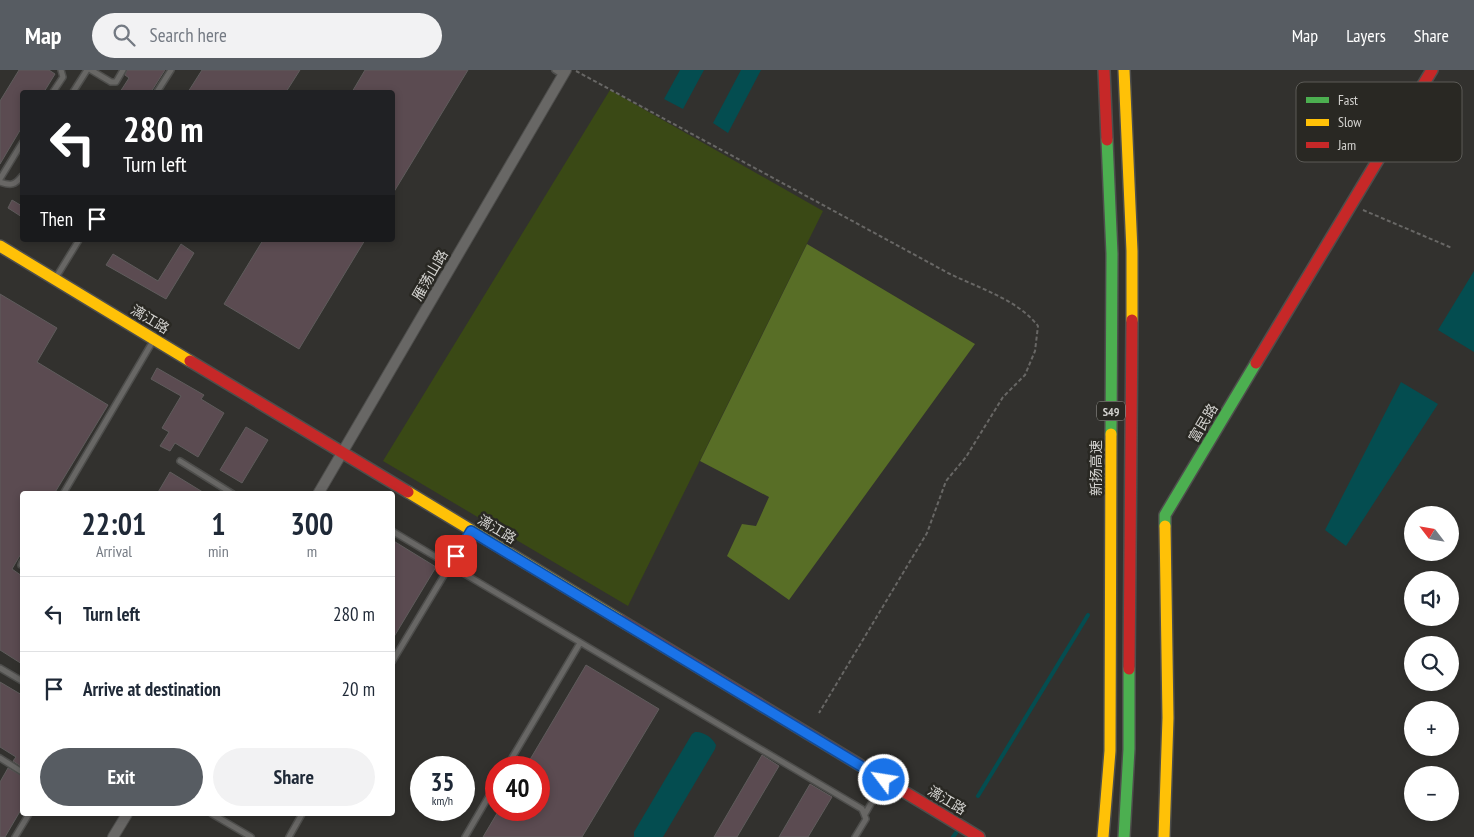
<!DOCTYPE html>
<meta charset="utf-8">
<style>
:root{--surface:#fff;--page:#f2f2f3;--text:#1f2937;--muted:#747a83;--line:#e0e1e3;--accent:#575c62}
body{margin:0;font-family:"PT Sans Narrow","Noto Sans SC",sans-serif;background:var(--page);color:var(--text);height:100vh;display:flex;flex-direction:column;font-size:19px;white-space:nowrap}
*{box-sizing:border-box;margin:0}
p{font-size:16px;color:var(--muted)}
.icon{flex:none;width:28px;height:28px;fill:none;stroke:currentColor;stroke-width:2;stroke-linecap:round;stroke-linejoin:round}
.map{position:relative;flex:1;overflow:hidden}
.details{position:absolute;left:20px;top:421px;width:375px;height:325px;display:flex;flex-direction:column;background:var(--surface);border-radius:5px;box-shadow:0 2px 8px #0003}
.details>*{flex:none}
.guide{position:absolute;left:20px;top:20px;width:375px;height:152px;border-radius:5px;box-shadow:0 2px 8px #0003;background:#202124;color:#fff;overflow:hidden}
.needle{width:32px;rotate:301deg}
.controls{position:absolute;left:1404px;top:436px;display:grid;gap:10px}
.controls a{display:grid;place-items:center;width:55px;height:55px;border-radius:50%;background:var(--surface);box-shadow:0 2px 8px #0003;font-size:25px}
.speed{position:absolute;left:410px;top:686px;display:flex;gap:10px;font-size:25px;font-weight:700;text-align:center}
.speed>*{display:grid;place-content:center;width:65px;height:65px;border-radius:50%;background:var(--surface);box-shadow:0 2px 8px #0003;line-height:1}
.speed small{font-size:12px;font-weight:400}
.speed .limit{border:8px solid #d22;background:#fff;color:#111}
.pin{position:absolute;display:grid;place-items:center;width:42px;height:42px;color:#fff;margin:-21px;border-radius:10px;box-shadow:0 2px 8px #0006}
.me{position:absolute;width:55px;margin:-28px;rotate:301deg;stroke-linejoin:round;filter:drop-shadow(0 0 4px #0008)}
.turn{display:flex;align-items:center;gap:18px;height:105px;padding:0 20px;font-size:22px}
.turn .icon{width:65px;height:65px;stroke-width:2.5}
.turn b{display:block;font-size:35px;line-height:42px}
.then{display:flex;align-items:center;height:48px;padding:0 20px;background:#0003;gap:10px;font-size:19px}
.eta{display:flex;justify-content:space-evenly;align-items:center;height:85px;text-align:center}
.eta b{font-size:30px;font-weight:800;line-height:35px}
.cta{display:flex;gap:10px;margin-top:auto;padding:10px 20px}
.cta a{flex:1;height:58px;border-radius:30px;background:var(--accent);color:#fff;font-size:20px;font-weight:800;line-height:58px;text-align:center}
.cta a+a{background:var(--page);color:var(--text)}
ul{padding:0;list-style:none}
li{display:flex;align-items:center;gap:15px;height:75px;padding:0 20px;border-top:1px solid var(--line)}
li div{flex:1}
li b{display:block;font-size:19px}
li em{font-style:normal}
header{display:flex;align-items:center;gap:30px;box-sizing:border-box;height:70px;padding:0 25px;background:var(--accent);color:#fff}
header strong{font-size:24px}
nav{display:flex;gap:28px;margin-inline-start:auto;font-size:18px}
.search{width:350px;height:45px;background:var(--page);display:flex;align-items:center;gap:12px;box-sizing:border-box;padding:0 18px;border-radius:28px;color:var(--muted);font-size:19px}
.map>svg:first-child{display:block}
</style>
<header>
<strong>Map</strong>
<div class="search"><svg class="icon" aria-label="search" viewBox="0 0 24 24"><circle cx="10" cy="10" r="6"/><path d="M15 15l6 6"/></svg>Search here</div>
<nav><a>Map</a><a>Layers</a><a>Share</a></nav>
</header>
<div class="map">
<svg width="1474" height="767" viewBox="0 0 1474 767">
<rect width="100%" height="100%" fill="#32312e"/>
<path fill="#3a4915" d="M610 20 823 141 628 536 383 391Z"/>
<path fill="#586e26" d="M807 174 975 274 789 530 727 486 742 454 756 456 769 427 700 391Z"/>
<path fill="#044d50" d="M680 0H704L683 39 664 29Z
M741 0H761L728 63 713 53Z
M1474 201V282L1438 260Z
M1401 312 1438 334 1346 476 1325 460Z
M695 662C703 661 713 668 716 675L715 679 663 767H634V762L692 664Z"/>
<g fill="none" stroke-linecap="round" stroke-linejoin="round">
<path stroke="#044d50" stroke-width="4" d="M978 726 1088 545
M953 767 956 763"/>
</g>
<path fill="#5b4b51" stroke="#5f5c5c" d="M19 0H49L55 4 44 22H22V57L0 94V31Z
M127 0H165L151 22H120L129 8 125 5Z
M202 0H300L286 22H188Z
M365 0H468L392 125V22H352Z
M12 130 22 136V147L8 138Z
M263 170H365L299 279 224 234Z
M181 174 194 183 166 229 106 195 113 184 158 211Z
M0 224 57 258 37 292 108 335 54 424H22V482L12 499 22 506V594L0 580Z
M157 298 204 325 201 329 224 343 198 387 175 373 170 381 160 376 169 362 162 358 181 326 151 309Z
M246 357 268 370 242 413 220 400Z
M170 402 206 424H157Z
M392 470 436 497 392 570Z
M586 595 659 639 582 767H483L499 740H539V698H525Z
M0 612 22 625V697L13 691 16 687 0 677Z
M762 685 779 696 737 767H714Z
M8 698 22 706V738L5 767H0V712Z
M810 714 832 727 808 767H779Z"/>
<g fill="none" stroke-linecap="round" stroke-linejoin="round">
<defs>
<path id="lane" d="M91 0 111 12H116L123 0
M555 0 563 5
M53 22 63 7 61 0
M73 22 87 0
M157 22 171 0
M0 109 22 73
M0 112C11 116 15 115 22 106
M55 209 79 170
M180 391 233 424
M63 424 153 271
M392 461 862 739 866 749 855 767
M21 495 22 492
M392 592 470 462
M0 598 22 611
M0 688 22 702
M506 698 580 573
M212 744 251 767
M865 744 884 711
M15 767 29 744
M289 767 302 744
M465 767 496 714"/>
<path id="street" d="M318 424 566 0
M113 767 127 744"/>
<path id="fast" d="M1107 70 1112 184 1111 364
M1165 456V445L1256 293
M1124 767 1129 679V599"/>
<path id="slow" d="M1124 0 1132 181V250
M0 176 190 291
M408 422 620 550
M1103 767 1110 681 1111 364
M1164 767 1168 648 1165 456"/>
<path id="jam" d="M1104 0 1107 70
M190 291 408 422
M1256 293 1432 0
M620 550 979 767
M1129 599 1132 250"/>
</defs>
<use href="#lane" stroke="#4e4e4c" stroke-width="8"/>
<use href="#street" stroke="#4e4e4c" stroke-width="12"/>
<use href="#fast" stroke="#4e4e4c" stroke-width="14"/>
<use href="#slow" stroke="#4e4e4c" stroke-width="14"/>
<use href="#jam" stroke="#4e4e4c" stroke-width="14"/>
<path stroke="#686765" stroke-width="2" stroke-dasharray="4 2.5" stroke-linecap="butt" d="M576 1 950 204C979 218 1018 230 1038 256L1035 281 1025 305 1003 327 966 387 946 411 927 463 819 643
M1363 140 1452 178"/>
<use href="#lane" stroke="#686765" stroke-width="5"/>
<use href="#street" stroke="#686765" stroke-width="10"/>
<use href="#fast" stroke="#4caf50" stroke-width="11"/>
<use href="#slow" stroke="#ffc107" stroke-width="11"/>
<use href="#jam" stroke="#c62828" stroke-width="11"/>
</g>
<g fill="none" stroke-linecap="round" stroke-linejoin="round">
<defs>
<path id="route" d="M456 486 471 461 884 710"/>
</defs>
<use href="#route" stroke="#114b97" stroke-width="12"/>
<use href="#route" stroke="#1a73e8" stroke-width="9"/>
</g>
<g text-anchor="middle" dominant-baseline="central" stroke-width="5" stroke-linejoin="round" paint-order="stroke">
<rect fill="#292823" stroke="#a09f9b" stroke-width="1" x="1097" y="331.5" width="28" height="19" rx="4"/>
<g font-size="12" font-weight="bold" fill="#d3d2cf">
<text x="1111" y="341">S49</text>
</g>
<g font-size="14" fill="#d3d2cf" stroke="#292823">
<text transform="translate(430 205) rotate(-60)">雁荡山路</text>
<text transform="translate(150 249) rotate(31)">漓江路</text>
<text transform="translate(1203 353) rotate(-59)">富民路</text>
<text transform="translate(1096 398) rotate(-90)">新扬高速</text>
<text transform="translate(497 459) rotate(31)">漓江路</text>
<text transform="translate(947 730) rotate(31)">漓江路</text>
</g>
</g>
<rect x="1296" y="12" width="166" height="80" rx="8" fill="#292823" stroke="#5c5b57" stroke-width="1"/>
<rect x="1306" y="27" width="23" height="6" fill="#4caf50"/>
<rect x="1306" y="49" width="23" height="7" fill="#ffc107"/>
<rect x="1306" y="72" width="23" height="6" fill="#c62828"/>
<g font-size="14" fill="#d3d2cf">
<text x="1338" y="35">Fast</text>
<text x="1338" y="57">Slow</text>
<text x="1338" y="80">Jam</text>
</g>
</svg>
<div class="controls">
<a><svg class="needle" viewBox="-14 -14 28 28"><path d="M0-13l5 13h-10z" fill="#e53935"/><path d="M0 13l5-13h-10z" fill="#747a83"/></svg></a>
<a><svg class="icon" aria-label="sound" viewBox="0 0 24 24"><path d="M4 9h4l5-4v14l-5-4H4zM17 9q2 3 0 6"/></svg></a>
<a><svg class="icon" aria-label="search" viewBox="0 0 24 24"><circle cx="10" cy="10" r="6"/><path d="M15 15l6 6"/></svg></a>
<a>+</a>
<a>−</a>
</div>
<div class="speed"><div>35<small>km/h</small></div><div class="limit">40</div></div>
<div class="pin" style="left:456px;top:486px;background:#d93025"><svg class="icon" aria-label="arrive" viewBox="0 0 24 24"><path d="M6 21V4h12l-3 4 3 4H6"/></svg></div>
<svg class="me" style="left:884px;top:710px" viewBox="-20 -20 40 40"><circle r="17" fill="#1a73e8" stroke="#fff" stroke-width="3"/><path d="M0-11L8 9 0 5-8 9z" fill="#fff"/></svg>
<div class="guide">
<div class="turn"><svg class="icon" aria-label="left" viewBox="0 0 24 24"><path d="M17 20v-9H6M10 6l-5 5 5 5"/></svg><div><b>280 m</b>Turn left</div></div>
<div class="then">Then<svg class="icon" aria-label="arrive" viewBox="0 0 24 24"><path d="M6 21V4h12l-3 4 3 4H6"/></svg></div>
</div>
<section class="details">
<div class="eta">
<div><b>22:01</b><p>Arrival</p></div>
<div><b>1</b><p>min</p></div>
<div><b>300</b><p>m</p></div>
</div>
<ul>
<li><svg class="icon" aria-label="left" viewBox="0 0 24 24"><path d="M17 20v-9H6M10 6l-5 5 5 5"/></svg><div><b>Turn left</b></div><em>280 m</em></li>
<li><svg class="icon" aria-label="arrive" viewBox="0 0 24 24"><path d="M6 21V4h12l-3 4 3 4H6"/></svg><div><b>Arrive at destination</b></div><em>20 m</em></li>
</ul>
<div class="cta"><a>Exit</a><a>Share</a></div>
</section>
</div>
